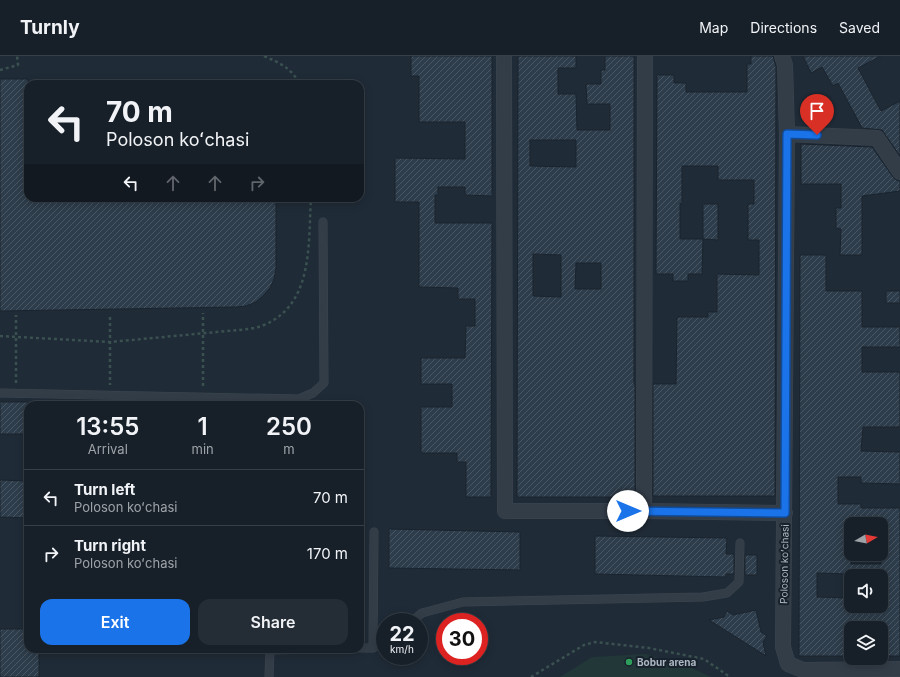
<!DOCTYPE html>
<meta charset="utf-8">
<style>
:root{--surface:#172029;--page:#242d35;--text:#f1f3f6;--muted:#9ea3a8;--line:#363e46;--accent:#1a73e8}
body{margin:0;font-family:Inter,sans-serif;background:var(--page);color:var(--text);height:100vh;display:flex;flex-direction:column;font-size:15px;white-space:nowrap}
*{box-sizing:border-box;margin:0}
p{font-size:13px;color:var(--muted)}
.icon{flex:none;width:22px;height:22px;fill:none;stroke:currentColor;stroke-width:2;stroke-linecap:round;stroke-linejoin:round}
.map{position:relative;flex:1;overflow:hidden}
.panel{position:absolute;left:24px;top:345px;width:340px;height:252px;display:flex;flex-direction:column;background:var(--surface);border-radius:12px;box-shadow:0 2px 10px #0003,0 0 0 1px var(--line)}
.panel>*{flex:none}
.hud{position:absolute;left:24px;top:24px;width:340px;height:122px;border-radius:12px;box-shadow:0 2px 10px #0003,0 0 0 1px var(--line);background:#172029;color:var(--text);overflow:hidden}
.needle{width:26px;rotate:80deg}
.buttons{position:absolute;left:844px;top:461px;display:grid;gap:8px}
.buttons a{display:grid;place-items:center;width:44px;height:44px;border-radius:8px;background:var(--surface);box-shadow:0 2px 10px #0003,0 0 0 1px var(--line);font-size:20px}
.speed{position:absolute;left:376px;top:557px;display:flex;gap:8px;font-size:20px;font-weight:700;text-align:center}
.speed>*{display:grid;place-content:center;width:52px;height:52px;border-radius:50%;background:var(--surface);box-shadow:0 2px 10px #0003,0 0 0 1px var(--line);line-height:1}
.speed small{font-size:10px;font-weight:400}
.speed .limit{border:6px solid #d22;background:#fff;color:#111}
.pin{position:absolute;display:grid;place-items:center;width:34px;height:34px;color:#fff;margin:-41px -17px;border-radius:50% 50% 50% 0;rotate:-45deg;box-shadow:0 0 4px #0007}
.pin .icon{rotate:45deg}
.me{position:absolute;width:44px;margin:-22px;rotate:90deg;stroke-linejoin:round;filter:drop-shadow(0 0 3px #0008)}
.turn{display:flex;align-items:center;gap:14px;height:84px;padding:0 16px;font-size:18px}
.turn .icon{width:52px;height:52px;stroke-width:2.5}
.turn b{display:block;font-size:28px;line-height:34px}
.lanes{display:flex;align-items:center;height:38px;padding:0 16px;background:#0003;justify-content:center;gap:20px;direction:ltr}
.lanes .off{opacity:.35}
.eta{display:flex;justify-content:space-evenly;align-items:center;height:68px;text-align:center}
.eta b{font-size:24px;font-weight:600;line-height:28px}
.action{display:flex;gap:8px;margin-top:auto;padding:8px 16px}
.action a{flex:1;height:46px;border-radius:12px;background:var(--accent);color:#fff;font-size:16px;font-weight:600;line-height:46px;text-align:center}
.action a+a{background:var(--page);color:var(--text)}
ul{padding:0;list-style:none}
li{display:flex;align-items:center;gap:12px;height:56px;padding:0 16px;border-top:1px solid var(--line)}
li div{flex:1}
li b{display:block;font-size:15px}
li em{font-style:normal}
header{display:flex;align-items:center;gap:24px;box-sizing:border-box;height:56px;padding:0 20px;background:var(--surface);border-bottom:1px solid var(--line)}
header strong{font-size:19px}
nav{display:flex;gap:22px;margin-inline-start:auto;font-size:14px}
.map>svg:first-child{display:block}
</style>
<header>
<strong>Turnly</strong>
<nav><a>Map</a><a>Directions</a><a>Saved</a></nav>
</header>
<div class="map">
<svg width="900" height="621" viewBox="0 0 900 621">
<defs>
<pattern id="building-hatch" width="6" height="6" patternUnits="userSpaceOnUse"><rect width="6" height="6" fill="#2e3d4b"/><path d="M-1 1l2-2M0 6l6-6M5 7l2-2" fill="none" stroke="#4a5763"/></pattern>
</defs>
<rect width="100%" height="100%" fill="#1f2b37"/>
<path fill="#213738" d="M645 598 690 611 711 621H560L592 601Z"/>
<path fill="url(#building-hatch)" stroke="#1a242e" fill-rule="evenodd" d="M411 0H492V140L465 139V131H438V139H435V167H492L491 441H466V406H457V397H421V351H452V328H421V302H465L466 270H475V243H458V232L419 231V146H395V102L465 103V66H419V20H411Z
M518 0H576V12H558V38H576L577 74H610V48H587L586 28H601V14H605V0H634V328H635V440H633V441H517ZM530 84H576V111L530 110ZM533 198 561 199V241L533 240ZM576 207H601V233H575Z
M751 0H773L776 11 775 440H653V328H676L677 261H708V256H717V218L759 219V184H748V148H754V124H718V110H682V148L680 147V183H703L702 218H688V225H673V218H656L657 19H674V27H686V36H747V8H751Z
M803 0H881L858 12 881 55 900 45V100L882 74 862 72 838 27 833 30 822 11 811 17Z
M0 23H28V142H276V213L274 223 270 232 263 240 256 246 246 250 237 251 0 255Z
M801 88 872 91 893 121 896 124 900 125V135L862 140V199H840L841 173 836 172V152H841V128H801Z
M703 148H718V184L703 183Z
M800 199H826V235H862V271H900V291H862V316H900V371H863L861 395 900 396V428L861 427V421H838V448H861V452H900V600H881V572H851V600H799ZM851 468H881V508H851ZM817 517 847 518V520H881V550H851V542L817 541Z
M886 235H900V247H886Z
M0 346H28V378H0Z
M0 424 28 425V462L0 461Z
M389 473 520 476V514L389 512Z
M595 480 727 482 726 498H734V518H726V521L595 518Z
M745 499H757V519H745Z
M756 554 761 576 767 580 763 586 766 600 709 564 724 561 727 555 733 559Z
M0 573H28V593H39V621H0Z"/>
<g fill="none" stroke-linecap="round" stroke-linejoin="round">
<defs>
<path id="service" d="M0 337 299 343 313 337 324 327 323 166
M411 566 422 557 463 546 703 541 727 537 739 526 740 487
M360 592H373L385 584
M373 592 374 476
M270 594 312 593
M269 621 270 593"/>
<path id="minor" d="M504 0 505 455H644L785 457
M782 0 785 9 787 78 783 591 788 608 803 614 900 613
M787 78 877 82 900 116
M644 455 645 0"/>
</defs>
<use href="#service" stroke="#3c4651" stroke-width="9"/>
<use href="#minor" stroke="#3c4651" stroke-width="16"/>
<path stroke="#3a5150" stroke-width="2.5" stroke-dasharray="3 3" stroke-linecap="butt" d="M264 0C280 7 291 12 300 28
M0 14 18 9 17 0
M110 261V329
M0 280 110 286 249 273C254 272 259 271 264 269 314 248 308 187 311 142
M16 327V259
M203 330V257
M531 621 584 589 595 586 649 592 704 603 730 621"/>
<use href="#service" stroke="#333d48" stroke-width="8"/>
<use href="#minor" stroke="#333d48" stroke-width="15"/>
</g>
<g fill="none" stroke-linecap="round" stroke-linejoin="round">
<defs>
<path id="route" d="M628 455 785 457 787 78 817 79"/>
</defs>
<use href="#route" stroke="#114b97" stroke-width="10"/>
<use href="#route" stroke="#1a73e8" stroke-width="7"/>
</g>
<circle fill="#2e9e5b" stroke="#18222c" stroke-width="1.5" cx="629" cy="606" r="4"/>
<g text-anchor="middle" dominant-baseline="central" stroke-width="4" stroke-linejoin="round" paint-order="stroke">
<g font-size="10" fill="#adb8c4" stroke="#18222c">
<text transform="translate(784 508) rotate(-89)">Poloson koʻchasi</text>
</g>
<g font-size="10" font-weight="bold" fill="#adb8c4" stroke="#18222c" text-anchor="start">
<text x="637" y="606">Bobur arena</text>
</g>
</g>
</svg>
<div class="buttons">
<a><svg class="needle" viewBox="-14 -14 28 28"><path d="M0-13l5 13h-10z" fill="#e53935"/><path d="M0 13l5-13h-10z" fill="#9ea3a8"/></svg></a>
<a><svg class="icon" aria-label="sound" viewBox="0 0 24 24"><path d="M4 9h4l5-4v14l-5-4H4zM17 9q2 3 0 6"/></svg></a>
<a><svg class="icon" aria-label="layers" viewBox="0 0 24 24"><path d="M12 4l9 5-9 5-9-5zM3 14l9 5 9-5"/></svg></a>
</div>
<div class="speed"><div>22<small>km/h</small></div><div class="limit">30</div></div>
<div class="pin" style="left:817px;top:79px;background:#d93025"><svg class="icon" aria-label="arrive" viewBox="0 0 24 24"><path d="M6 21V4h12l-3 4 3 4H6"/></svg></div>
<svg class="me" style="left:628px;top:455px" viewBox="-20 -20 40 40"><circle r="19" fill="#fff"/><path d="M0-13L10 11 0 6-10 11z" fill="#1a73e8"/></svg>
<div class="hud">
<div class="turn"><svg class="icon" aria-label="left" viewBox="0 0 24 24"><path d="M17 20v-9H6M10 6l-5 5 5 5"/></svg><div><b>70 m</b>Poloson koʻchasi</div></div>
<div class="lanes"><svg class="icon" aria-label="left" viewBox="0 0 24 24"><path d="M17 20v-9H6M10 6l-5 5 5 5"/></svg><svg class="icon off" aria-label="ahead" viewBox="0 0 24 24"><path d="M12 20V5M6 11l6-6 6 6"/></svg><svg class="icon off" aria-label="ahead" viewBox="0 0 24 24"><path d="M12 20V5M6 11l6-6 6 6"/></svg><svg class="icon off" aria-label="right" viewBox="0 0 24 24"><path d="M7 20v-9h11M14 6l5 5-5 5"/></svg></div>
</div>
<section class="panel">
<div class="eta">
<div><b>13:55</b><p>Arrival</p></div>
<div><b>1</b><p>min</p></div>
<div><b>250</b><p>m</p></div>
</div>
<ul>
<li><svg class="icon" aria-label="left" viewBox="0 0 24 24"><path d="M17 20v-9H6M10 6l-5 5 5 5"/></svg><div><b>Turn left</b><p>Poloson koʻchasi</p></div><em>70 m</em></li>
<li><svg class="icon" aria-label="right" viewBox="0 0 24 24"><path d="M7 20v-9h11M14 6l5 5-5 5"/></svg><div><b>Turn right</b><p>Poloson koʻchasi</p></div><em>170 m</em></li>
</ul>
<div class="action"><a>Exit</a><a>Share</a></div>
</section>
</div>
